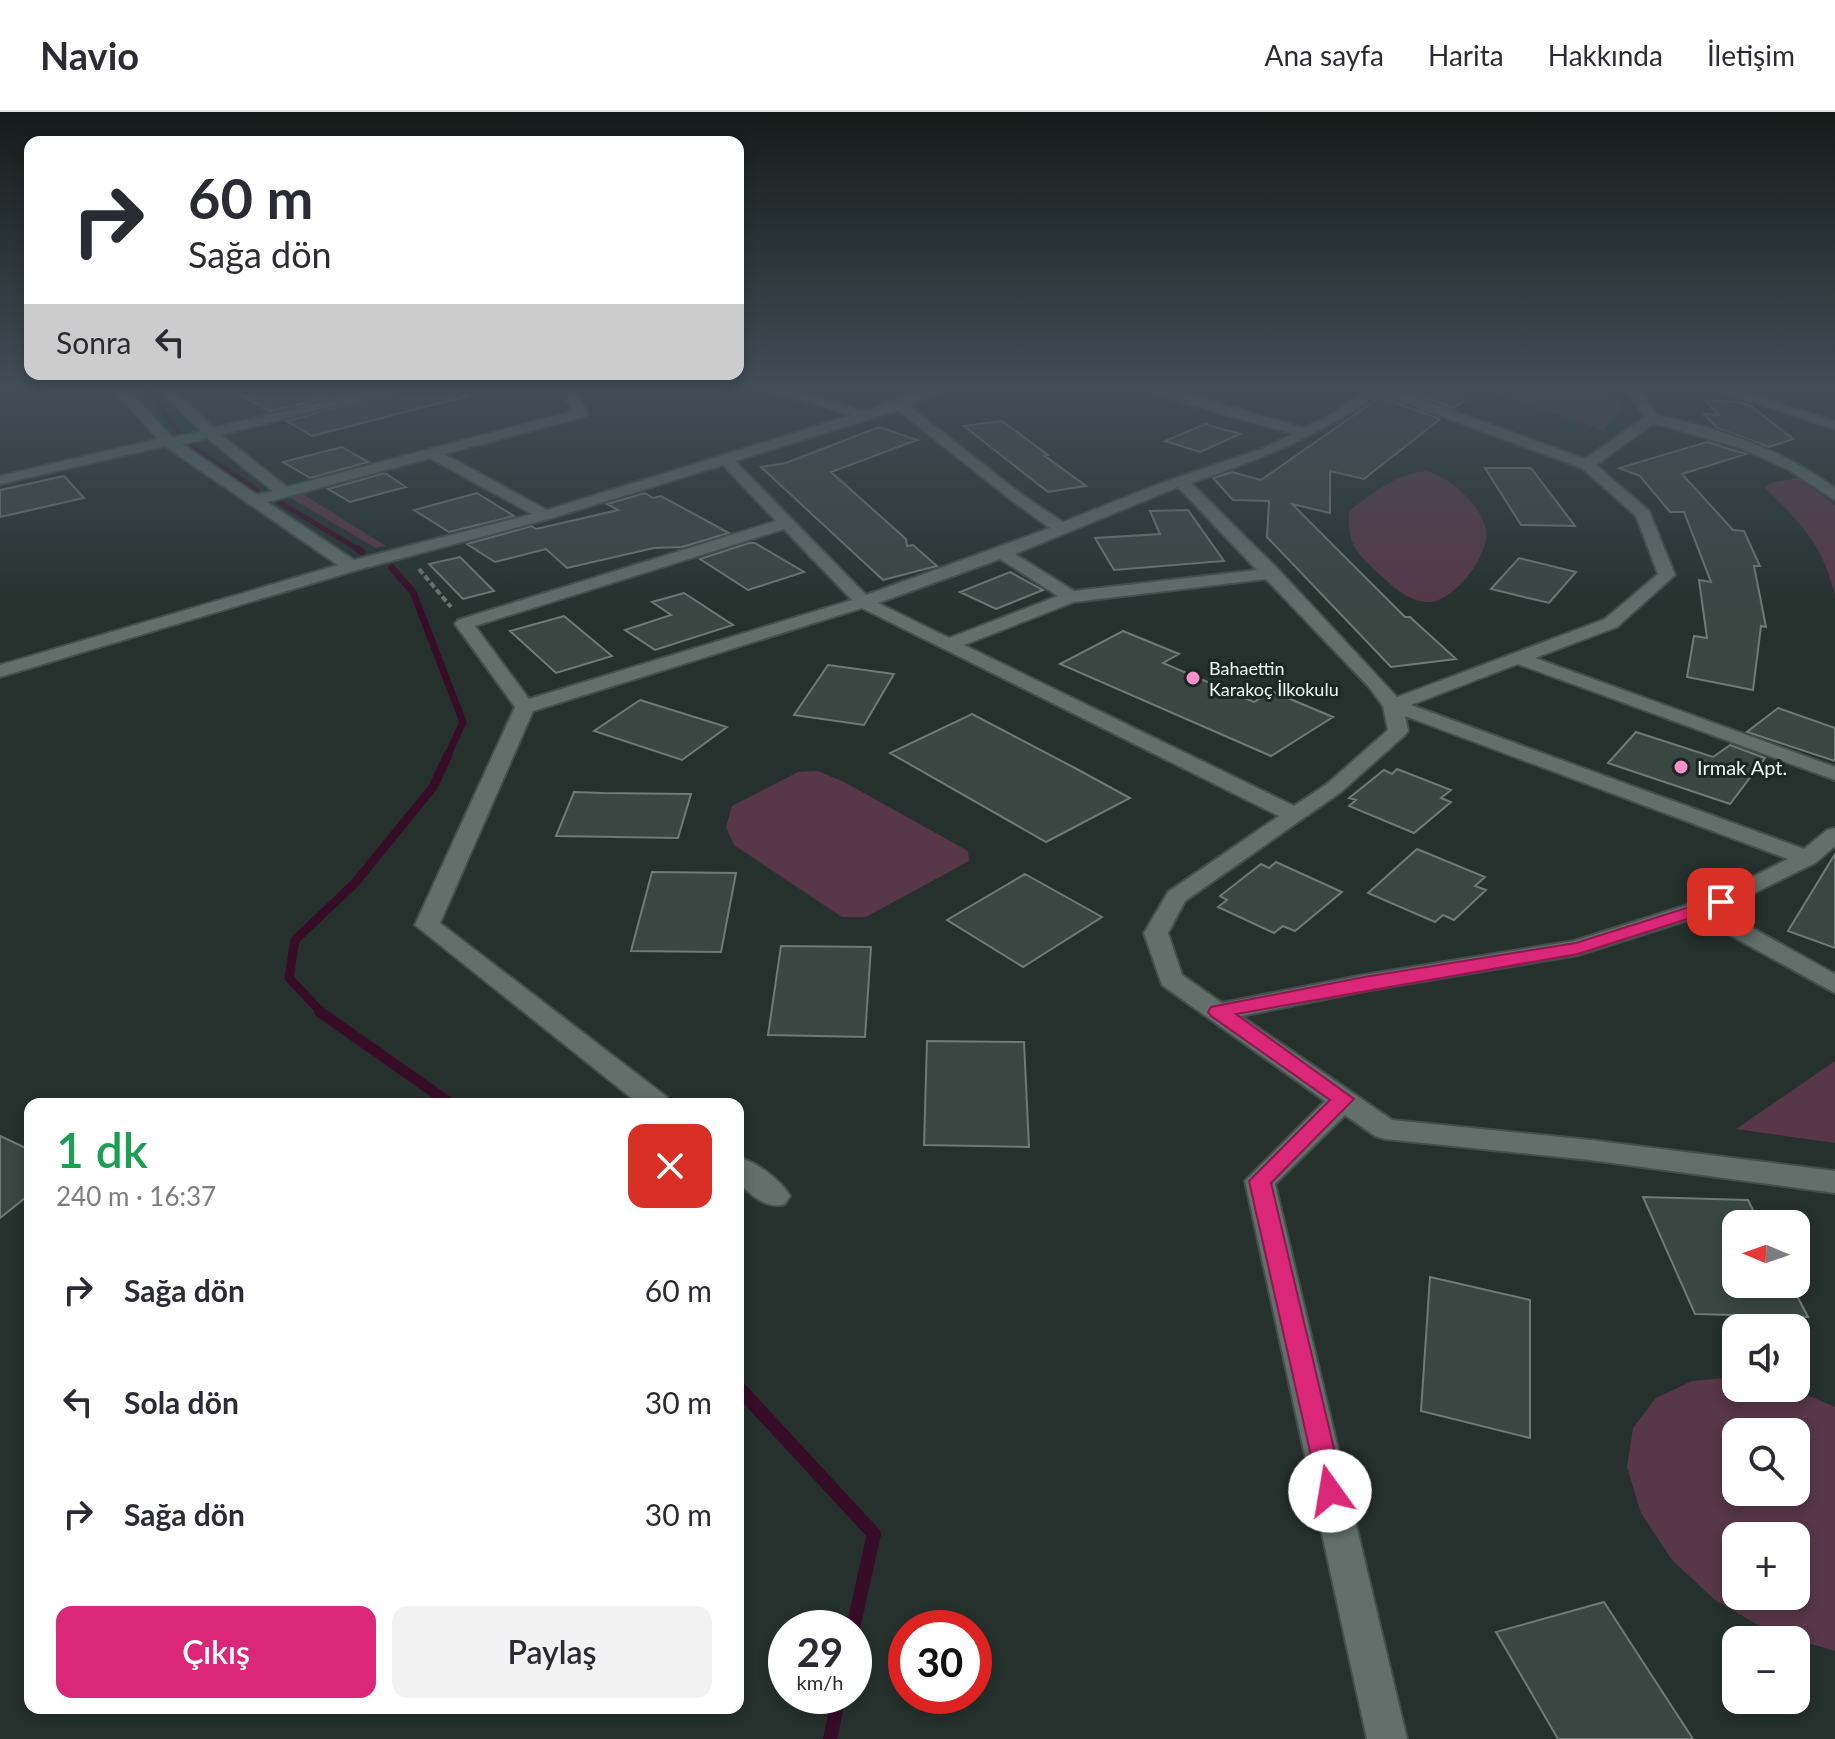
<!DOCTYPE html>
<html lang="tr">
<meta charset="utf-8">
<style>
:root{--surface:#fff;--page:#f2f2f3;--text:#2b2b33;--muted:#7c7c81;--line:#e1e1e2;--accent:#db2777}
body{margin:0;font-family:Lato,sans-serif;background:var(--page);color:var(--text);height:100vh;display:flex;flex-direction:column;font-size:30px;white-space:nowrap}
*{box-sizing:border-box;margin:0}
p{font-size:26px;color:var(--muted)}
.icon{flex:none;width:44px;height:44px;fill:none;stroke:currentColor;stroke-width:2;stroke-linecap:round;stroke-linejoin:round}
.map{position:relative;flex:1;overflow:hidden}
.side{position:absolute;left:24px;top:986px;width:720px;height:616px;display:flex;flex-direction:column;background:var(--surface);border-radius:16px;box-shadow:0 4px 12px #0003}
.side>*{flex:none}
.top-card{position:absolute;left:24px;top:24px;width:720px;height:244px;border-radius:16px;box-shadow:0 4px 12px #0003;background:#fff;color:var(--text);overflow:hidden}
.needle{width:52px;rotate:272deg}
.tools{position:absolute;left:1722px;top:1098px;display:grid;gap:16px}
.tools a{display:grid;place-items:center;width:88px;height:88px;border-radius:16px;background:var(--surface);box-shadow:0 4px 12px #0003;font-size:40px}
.speed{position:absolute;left:768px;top:1498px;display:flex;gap:16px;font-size:40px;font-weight:700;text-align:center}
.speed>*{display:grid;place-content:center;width:104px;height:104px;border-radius:50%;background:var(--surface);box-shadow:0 4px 12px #0003;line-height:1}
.speed small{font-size:20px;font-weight:400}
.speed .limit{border:12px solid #d22;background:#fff;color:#111}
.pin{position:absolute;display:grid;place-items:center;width:68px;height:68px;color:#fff;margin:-34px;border-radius:16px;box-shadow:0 4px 12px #0006}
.me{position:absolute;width:88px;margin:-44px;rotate:347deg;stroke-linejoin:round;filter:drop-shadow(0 0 6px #0008)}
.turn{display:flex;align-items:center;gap:28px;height:168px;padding:0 32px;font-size:36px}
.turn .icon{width:104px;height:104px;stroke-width:2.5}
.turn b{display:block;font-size:56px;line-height:68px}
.then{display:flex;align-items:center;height:76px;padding:0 32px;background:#0003;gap:16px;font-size:30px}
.round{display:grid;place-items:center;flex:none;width:84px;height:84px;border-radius:16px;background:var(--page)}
.head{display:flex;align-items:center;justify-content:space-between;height:136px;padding:0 32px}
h1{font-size:48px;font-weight:600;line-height:60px;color:#1e9e55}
.action{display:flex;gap:16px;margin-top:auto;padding:16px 32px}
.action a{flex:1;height:92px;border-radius:16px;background:var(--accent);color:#fff;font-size:32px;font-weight:600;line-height:92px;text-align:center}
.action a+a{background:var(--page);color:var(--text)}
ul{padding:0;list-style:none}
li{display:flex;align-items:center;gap:24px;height:112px;padding:0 32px}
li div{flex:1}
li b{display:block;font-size:30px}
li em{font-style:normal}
header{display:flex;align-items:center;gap:48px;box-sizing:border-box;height:112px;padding:0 40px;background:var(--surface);border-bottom:2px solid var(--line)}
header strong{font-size:38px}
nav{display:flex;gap:44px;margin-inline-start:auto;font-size:28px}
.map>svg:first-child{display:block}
</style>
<header>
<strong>Navio</strong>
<nav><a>Ana sayfa</a><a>Harita</a><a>Hakkında</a><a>İletişim</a></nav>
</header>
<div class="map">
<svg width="1835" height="1627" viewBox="0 0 1835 1627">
<rect width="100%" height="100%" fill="#26312d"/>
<path fill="#573748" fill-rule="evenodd" d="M1477 275H1595L1622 294 1604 318Z
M1427 359C1449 365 1482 393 1486 418 1490 443 1455 488 1430 490 1410 491 1392 474 1378 461 1355 439 1347 432 1349 399 1372 381 1398 361 1427 359Z
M1799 366 1835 393V483C1822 431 1802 413 1765 376L1770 371Z
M301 381 386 434 376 436 287 384Z
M818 659 844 670 968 739 969 749 866 805H842L734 733 726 715 732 694 798 660Z
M1835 949V1031L1736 1017Z
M1736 1265V1276H1791L1835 1295V1539L1770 1520 1715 1488 1672 1448 1641 1401 1627 1355 1633 1316 1656 1286 1692 1269ZM1796 1320V1380H1736V1320ZM1796 1424V1484H1736V1424Z"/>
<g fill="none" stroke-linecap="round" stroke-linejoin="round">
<path stroke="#360c26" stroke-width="5" d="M145 275 181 323
M191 334 257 378
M279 390 361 439"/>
<path stroke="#360c26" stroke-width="7" d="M358 437 362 440
M392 456 413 480 463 610 447 645"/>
<path stroke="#360c26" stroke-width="9" d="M323 902 289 866 295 828 355 771 433 675 448 643"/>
<path stroke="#360c26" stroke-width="11" d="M320 900 451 992"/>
<path stroke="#360c26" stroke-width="14" d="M738 1275 874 1422 853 1516
M830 1627 839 1584"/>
</g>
<path fill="#3a4642" stroke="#6d7a75" stroke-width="2" d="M226 275H372L270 299Z
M411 275H466L468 284 312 324 287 309Z
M1443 275 1469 285 1454 296 1399 276Z
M1380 285 1440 307 1364 367 1330 359V401L1292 392 1405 505H1410L1456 547 1391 555 1267 425 1269 389 1233 388 1213 366 1232 360 1261 368Z
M1706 289 1739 290 1751 294 1793 327 1769 335 1717 316 1704 302 1719 303Z
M1002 309 1048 343 1045 344 1086 374 1048 380 964 314Z
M1205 312 1240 322 1200 340 1165 329Z
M879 315 917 328 831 360 906 427 907 434 913 433 937 454 883 468 761 355 786 351Z
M1707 330 1746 342 1682 362 1733 418 1744 419 1760 454H1754L1766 515 1761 514 1753 578 1687 565 1694 524 1707 526 1699 468 1711 470 1684 400H1670L1640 364 1619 356Z
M342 335 368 350 310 366 283 350Z
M1485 356H1531L1575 414 1521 413Z
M385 361 406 375 350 390 328 377Z
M64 364 84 386 0 405V378Z
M477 381 514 404 449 420 414 398Z
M645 381 653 386 661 384 729 421 682 435 654 436 567 456 546 437 495 450 467 432 532 414 536 417 618 398 607 392Z
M1188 398 1224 449 1114 458 1095 426 1160 422 1150 399Z
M749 431H755L804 460 748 478 700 447Z
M460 445 494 479 463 487 429 452Z
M1519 446 1576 460 1549 491 1491 477Z
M1010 460 1043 478 996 497 960 480Z
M684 481 733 513 655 538 625 518 671 503 652 490Z
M564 504 612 544 556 561 510 519Z
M1123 519 1179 542 1163 551 1254 590 1271 579 1333 605 1271 644 1060 552Z
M828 553 894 562 864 613 794 603Z
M640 588 727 615 682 648 594 619Z
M1778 596 1835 616V649L1747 620Z
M972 602 1073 655 1130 686 1046 730 890 641Z
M1636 620 1713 645 1730 633 1765 646 1730 692 1608 651Z
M1397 657 1451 678 1441 686 1451 690 1414 721 1349 694 1356 688 1349 686 1384 658 1392 662Z
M574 680 603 681 691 682 678 726 556 724Z
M1417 737 1485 765 1475 774 1486 778 1454 808 1443 803 1435 810 1368 781Z
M1835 742V836L1788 819Z
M1276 750 1342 780 1295 819 1283 814 1274 821 1218 795 1227 788 1220 784 1261 752 1269 756Z
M652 760 736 761 721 840 631 839Z
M1025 762 1102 805 1023 855 947 808Z
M781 834 871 835 865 925 768 923Z
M927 929 1024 930 1029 1035 924 1033Z
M0 1024 30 1038V1082L0 1106Z
M1643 1085 1748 1088 1760 1112H1736V1172H1791L1808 1205 1695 1202Z
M1430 1165 1530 1188V1326L1421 1299Z
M1604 1490 1693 1627H1558L1496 1520Z"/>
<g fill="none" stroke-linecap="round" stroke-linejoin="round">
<defs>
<path id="minor" d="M111 275H125L173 326 201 319 157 275H171L213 316 385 275H408L221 323 287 375 573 299 558 275H572L588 301 586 304 444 342 547 398 852 303 755 275H777L867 299 932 275H950L909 294 1021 382 1063 410 1159 372 1262 337 1293 322 1154 282 1146 275H1162L1304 316 1331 303 1368 275H1387L1585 347 1645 305 1625 275H1639L1657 303C1721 317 1782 337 1835 376V388L1789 358 1743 337 1654 311 1596 353 1649 399 1675 463 1617 515 1535 546 1835 655V668L1518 552 1411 593 1804 737 1827 718 1835 716V734L1815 751 1720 798 1835 862V881L1697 805 1578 843 1364 879 1241 904 1392 1008 1590 1028 1835 1059V1081L1590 1048 1385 1027 1375 1024 1345 1003 1275 1072 1407 1627H1367L1245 1069 1325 989 1162 873 1144 821 1168 780 1279 704 862 496 533 599 440 811 667 985 671 992H639L415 813 515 595 455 512 458 508 776 409 723 353 552 406 357 458 0 565V553L338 453 165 334 0 372V364L158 327ZM1379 281 1582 356 1636 404 1658 462 1605 507 1397 585 1278 457 1191 371C1259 348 1321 323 1379 281ZM898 298 1011 388 1050 416 866 483 735 349ZM207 326 273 379 257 383 182 332ZM430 346 532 402 354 448 267 390ZM1178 375 1257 458 1074 479 1015 442ZM784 417 852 488 529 587 475 514ZM1000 447 1058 484 949 526 878 491ZM1266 467 1369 575 1383 594 1388 618 1327 672 1294 694 964 533 1074 490ZM1405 604 1788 747 1713 785 1574 829 1364 863 1222 891 1182 863 1168 821 1185 789 1341 680 1405 623 1408 619Z
M1707 275H1727L1835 309V317Z
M738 1045C756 1050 781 1068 790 1084L785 1092C765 1098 753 1083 738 1071Z"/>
</defs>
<use href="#minor" stroke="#444e4b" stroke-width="4"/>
<path stroke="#6e7774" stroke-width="4" stroke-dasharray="6 3" stroke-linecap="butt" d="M419 457 451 495"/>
<use href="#minor" fill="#626f6b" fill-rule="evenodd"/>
</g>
<linearGradient id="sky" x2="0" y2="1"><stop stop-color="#151b19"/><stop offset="0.55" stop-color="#414e57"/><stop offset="1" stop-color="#414e57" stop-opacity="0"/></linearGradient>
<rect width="1835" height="503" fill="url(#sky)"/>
<path fill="#db2777" stroke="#8e194d" stroke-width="2" d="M1721 785 1728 786 1730 790 1728 794 1578 842 1236 902 1354 987 1271 1071 1344 1379 1340 1388 1330 1391 1321 1388 1249 1069 1330 988 1211 904 1208 900 1211 895 1364 865 1576 831Z"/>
<g fill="#f890cb" stroke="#1c2724" stroke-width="3">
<circle cx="1193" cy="566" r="8"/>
<circle cx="1681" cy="655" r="8"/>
</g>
<g text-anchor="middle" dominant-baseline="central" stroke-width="6" stroke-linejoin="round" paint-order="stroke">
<g font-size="18" fill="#edf5f2" stroke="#1c2724" text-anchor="start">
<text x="1209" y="556">Bahaettin<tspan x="1209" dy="21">Karakoç İlkokulu</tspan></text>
</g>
<g font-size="20" fill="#edf5f2" stroke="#1c2724" text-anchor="start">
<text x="1697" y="655">Irmak Apt.</text>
</g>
</g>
</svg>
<div class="tools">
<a><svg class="needle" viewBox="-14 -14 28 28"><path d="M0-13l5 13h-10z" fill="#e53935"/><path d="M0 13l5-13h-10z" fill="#7c7c81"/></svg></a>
<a><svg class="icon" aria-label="sound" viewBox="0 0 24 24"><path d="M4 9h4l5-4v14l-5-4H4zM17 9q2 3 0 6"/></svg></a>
<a><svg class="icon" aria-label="search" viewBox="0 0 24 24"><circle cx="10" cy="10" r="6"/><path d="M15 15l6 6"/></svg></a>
<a>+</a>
<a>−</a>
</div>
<div class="speed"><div>29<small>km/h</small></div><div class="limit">30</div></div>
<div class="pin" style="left:1721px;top:790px;background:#d93025"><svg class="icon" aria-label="arrive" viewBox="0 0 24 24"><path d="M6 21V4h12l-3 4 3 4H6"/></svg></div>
<svg class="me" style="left:1330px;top:1379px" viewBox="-20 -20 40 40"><circle r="19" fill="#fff"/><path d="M0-13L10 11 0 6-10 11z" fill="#db2777"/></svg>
<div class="top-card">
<div class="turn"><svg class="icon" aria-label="right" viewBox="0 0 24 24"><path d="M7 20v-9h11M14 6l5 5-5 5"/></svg><div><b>60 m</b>Sağa dön</div></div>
<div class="then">Sonra<svg class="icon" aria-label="left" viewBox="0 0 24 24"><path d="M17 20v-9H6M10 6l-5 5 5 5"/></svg></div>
</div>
<section class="side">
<div class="head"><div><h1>1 dk</h1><p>240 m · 16:37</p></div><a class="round" style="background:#d93025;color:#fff"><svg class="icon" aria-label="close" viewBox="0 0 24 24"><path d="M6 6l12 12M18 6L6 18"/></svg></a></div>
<ul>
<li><svg class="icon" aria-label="right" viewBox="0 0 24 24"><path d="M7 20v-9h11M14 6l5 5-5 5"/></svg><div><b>Sağa dön</b></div><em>60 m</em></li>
<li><svg class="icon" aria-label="left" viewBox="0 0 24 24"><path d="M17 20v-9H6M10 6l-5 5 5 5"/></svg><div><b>Sola dön</b></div><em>30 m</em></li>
<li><svg class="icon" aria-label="right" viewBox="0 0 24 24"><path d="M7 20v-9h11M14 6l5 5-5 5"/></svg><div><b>Sağa dön</b></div><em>30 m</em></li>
</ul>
<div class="action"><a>Çıkış</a><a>Paylaş</a></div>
</section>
</div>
